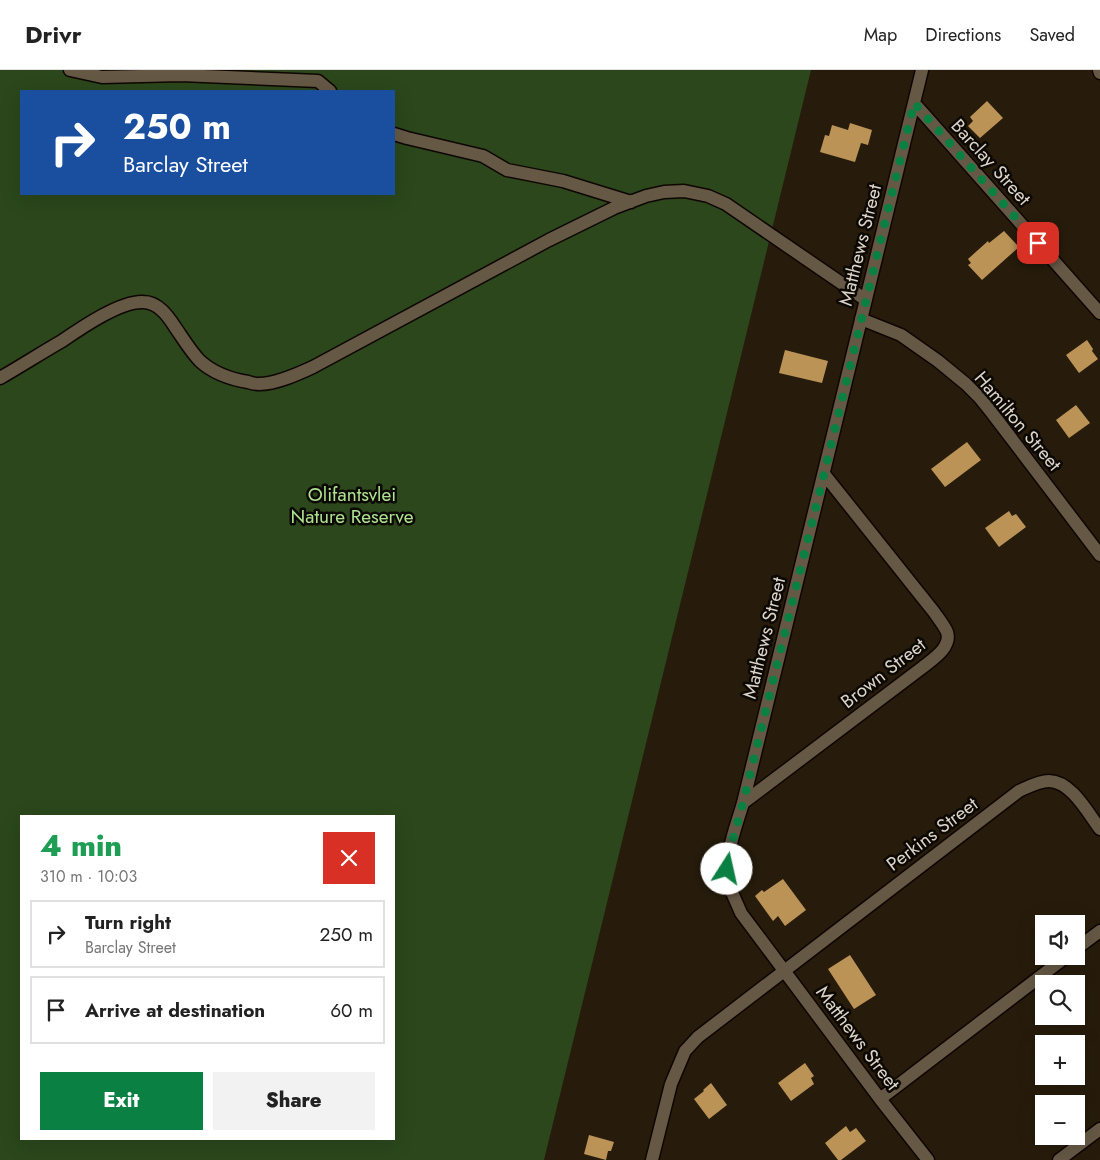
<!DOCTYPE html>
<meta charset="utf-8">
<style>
:root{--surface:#fff;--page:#f2f2f2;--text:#222;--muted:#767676;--line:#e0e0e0;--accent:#0b8043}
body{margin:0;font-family:Jost,sans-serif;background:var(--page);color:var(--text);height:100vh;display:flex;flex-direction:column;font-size:19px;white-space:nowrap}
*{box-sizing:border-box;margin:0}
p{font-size:16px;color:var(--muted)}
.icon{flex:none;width:28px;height:28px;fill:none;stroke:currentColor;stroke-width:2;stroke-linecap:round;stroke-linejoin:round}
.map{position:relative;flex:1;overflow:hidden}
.details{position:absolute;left:20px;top:745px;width:375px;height:325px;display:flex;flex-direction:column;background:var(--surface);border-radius:0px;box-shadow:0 5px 20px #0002}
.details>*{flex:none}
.banner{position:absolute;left:20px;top:20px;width:375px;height:105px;border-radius:0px;box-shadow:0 5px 20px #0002;background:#1a4fa0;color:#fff;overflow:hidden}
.controls{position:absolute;left:1035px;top:845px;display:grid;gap:10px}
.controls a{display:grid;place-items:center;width:50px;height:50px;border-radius:0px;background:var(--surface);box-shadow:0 5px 20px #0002;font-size:25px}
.pin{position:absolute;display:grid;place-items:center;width:42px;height:42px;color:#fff;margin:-21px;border-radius:10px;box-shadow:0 2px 8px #0006}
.me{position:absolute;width:55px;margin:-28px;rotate:10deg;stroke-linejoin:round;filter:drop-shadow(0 0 4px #0008)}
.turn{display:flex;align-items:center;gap:18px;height:105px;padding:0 20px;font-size:22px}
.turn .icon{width:65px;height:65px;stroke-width:2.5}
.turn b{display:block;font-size:35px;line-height:42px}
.round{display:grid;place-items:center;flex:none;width:52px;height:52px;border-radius:0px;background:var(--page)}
.overview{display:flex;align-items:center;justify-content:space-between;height:85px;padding:0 20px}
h1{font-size:30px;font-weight:800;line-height:38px;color:#1e9e55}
.button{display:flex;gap:10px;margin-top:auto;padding:10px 20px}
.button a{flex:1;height:58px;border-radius:0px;background:var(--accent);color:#fff;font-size:20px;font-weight:800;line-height:58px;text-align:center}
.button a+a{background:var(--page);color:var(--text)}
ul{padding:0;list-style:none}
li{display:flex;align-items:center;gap:15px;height:68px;margin:0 10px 8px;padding:0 10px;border:2px solid var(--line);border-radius:0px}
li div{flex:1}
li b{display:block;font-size:19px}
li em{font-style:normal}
header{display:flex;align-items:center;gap:30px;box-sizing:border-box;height:70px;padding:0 25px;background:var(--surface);border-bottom:1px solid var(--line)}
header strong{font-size:24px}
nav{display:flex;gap:28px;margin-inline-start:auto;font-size:18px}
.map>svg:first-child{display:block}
</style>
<header>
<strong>Drivr</strong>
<nav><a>Map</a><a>Directions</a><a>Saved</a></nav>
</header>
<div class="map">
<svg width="1100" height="1090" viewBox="0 0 1100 1090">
<rect width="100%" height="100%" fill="#271c0b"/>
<path fill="#2b471b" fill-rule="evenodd" d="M0 0H811L544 1090H0ZM21 21H394V124H21ZM21 746H394V1069H21Z"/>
<path fill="#bb9357" d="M987 31 1003 48 980 68 968 56 973 51 970 47Z
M850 53 872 60 868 75 861 73 855 92 820 82 825 65 829 66 832 55 848 60Z
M1004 161 1019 177 982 210 968 195 971 193 968 189 988 171 989 173Z
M1087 270 1093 279 1092 281 1098 289 1079 303 1066 285Z
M785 280 828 291 822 313 779 303Z
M1076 335 1090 353 1069 368 1056 350Z
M967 372 981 390 945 417 931 399Z
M1009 441 1012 446 1016 444 1026 457 999 477 985 458Z
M783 809 806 840 785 856 778 846 773 851 755 826 762 820 764 822Z
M850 885 876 925 854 939 828 899Z
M805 993 814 1006 811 1008 814 1014 791 1031 778 1013Z
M711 1013 727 1035 709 1049 694 1029 704 1021 703 1020Z
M846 1056 850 1062 856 1058 866 1071 841 1090H838L825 1073Z
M589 1065 614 1072 611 1081H608L606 1090 584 1084Z"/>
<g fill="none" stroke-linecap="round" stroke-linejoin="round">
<defs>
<path id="minor" d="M70 0 102 7 181 5 318 11 330 21
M922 0 743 733C736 757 723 788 729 814 732 824 737 833 741 843L880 1029 928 1090
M1099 0 1100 3
M914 33 1100 243
M394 64 407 68 483 86 507 100 563 111 631 132
M861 249 901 265 938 291 966 314 980 328 992 343 1100 485
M0 308C21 296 41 283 62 271 81 258 120 231 143 232 158 232 168 246 175 257 182 267 191 282 200 291 213 303 230 309 248 312 251 313 255 314 259 314 276 314 298 304 313 297L549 170 614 138 646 126 664 122 684 121 708 126 726 134 866 230
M743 733 923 597C933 589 952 577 947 562 944 555 938 548 934 542L824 404
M1076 879 1100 861
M880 1029 1067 886
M652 1090 671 1014 685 981 698 967 1019 721C1028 717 1039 711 1049 711 1071 711 1088 743 1100 759
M1059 1090 1100 1059"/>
</defs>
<use href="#minor" stroke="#100600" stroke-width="15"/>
<use href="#minor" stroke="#655845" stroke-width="12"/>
</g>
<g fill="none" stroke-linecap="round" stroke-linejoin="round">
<path stroke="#0b8043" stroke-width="9" stroke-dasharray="0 16.2" d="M727 799 729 783 743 733 824 404 914 33 1038 173"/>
</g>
<g text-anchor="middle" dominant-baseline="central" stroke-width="5" stroke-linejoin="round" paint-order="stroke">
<g font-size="19" fill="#dcd4ca" stroke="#0c0803">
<text transform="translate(991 92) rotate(48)">Barclay Street</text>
<text transform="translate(860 175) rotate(-76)">Matthews Street</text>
<text transform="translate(1018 351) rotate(50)">Hamilton Street</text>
<text transform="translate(764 568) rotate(-76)">Matthews Street</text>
<text transform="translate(883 603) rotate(-38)">Brown Street</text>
<text transform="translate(932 764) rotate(-37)">Perkins Street</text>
<text transform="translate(858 968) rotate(53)">Matthews Street</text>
</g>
<g font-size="19" fill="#ade290" stroke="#0c0803">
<text x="352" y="424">Olifantsvlei<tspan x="352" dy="22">Nature Reserve</tspan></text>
</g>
</g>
</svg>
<div class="controls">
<a><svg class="icon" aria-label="sound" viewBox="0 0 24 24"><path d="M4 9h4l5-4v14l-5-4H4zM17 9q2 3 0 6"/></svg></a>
<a><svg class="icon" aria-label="search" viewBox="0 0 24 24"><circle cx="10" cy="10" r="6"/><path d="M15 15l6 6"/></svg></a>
<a>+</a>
<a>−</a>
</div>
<div class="pin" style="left:1038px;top:173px;background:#d93025"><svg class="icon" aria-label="arrive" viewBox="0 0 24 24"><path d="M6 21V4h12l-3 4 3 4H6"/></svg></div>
<svg class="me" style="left:727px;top:799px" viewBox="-20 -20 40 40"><circle r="19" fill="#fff"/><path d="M0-13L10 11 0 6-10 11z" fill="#0b8043"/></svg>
<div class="banner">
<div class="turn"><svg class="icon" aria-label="right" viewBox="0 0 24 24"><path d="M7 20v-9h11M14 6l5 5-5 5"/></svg><div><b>250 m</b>Barclay Street</div></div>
</div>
<section class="details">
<div class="overview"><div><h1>4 min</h1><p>310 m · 10:03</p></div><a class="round" style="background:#d93025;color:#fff"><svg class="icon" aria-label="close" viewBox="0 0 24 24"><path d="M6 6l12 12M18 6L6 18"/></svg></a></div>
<ul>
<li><svg class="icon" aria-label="right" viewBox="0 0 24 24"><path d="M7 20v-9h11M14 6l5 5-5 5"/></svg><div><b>Turn right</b><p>Barclay Street</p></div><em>250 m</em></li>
<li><svg class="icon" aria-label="arrive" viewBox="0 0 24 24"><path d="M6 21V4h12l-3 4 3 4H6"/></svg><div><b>Arrive at destination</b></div><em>60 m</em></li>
</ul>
<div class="button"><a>Exit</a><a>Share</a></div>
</section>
</div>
